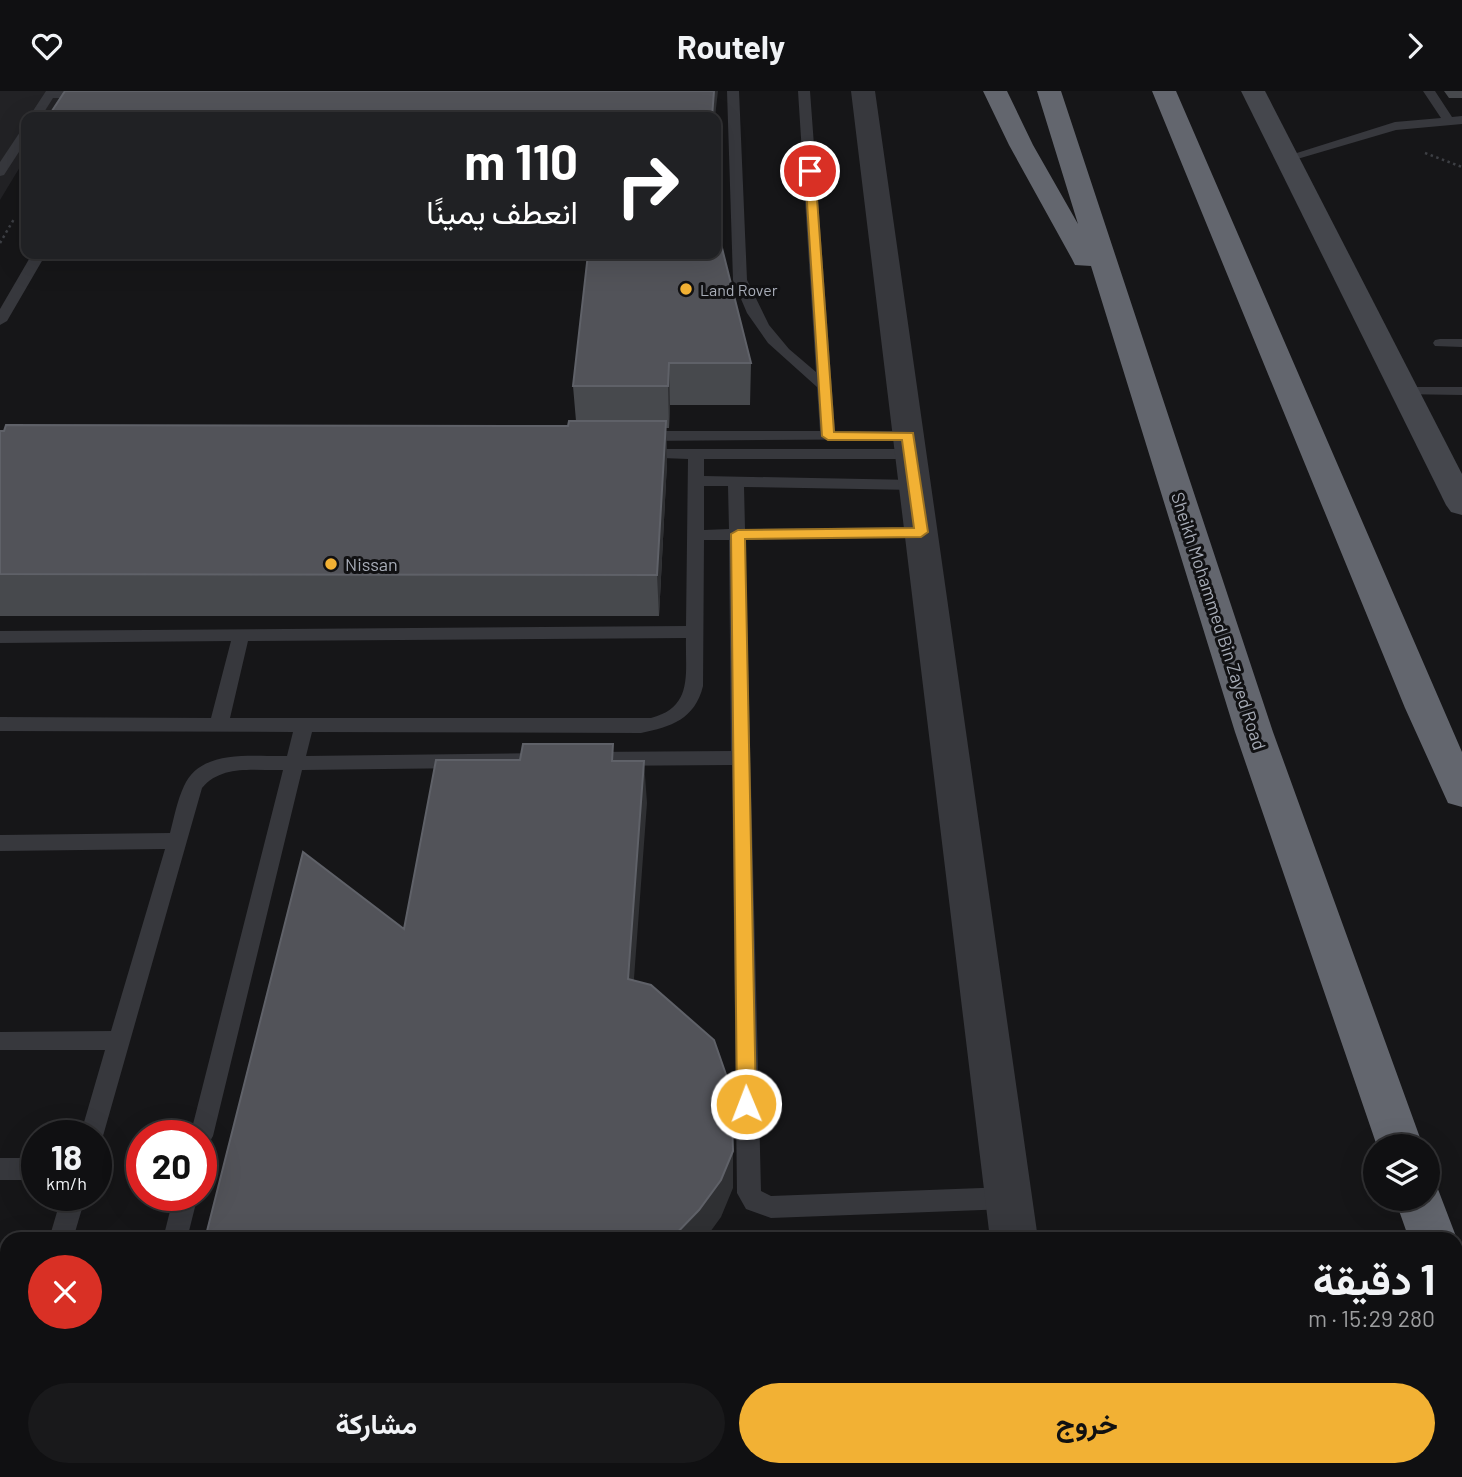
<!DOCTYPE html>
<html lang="ar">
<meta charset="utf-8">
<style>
:root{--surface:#101012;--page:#19191b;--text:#f1f3f6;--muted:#9c9d9f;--line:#303032;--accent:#f2b134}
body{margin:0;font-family:Barlow,Vazirmatn,sans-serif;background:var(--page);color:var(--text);direction:rtl;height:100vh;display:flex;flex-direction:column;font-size:26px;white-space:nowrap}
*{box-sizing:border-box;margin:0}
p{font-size:23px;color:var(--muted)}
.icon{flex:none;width:38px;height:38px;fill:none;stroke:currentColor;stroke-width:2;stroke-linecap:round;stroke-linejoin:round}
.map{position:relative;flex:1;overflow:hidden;direction:ltr}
.details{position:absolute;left:0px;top:1141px;width:1463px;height:245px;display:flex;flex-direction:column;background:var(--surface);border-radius:21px 21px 0 0;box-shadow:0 7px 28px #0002,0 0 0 2px var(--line);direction:rtl}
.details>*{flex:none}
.hud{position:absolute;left:21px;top:21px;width:700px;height:147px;border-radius:14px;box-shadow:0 7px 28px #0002,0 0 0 2px var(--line);direction:rtl;background:#202124;color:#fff;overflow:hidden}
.buttons{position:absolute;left:1363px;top:1043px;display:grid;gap:14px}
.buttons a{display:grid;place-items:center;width:77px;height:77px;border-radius:50%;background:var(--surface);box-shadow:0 7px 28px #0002,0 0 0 2px var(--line);font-size:35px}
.speed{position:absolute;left:21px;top:1029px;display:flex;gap:14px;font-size:35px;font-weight:700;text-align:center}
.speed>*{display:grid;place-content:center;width:91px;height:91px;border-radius:50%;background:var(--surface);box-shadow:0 7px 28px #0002,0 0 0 2px var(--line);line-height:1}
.speed small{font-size:18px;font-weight:400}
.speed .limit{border:10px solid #d22;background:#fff;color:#111}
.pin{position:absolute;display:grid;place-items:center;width:60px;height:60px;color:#fff;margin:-30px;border:4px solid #fff;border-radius:50%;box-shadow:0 2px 7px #0007}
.me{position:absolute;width:77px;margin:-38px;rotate:359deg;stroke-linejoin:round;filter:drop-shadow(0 0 5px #0008)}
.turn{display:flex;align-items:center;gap:24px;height:147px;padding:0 28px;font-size:32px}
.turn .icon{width:91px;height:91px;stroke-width:2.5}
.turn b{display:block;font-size:49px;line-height:60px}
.round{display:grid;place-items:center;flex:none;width:74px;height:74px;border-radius:37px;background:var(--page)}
.summary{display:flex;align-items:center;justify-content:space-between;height:119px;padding:0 28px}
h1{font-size:42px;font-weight:700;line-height:52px}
.primary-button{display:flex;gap:14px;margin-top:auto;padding:14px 28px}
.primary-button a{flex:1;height:80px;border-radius:42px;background:var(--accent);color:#111;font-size:28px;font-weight:700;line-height:80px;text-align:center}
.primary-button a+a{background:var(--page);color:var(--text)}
header{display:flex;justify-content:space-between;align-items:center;height:91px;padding:0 28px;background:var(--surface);font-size:32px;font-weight:700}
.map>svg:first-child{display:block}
</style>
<header><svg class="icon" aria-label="forward" viewBox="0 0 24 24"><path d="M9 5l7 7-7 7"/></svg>Routely<svg class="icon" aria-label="heart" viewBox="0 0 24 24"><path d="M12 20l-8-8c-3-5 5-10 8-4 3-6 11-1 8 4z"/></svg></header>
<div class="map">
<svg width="1462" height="1386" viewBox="0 0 1462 1386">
<rect width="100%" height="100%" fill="#161618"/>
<path fill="#222225" d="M0 0H67L51 26H26V66L0 109Z"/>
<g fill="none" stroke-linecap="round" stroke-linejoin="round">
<path stroke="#3d3f44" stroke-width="2.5" stroke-dasharray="2.5 3.5" stroke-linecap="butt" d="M1425 62 1462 76
M0 152 14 128"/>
<path fill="#37383d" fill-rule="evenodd" d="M46 0H122L104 7H53L41 26H29Z
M727 0H739L747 189 769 234 789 258 816 281 798 0H810L835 340H908L916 345 913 348 640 350 632 345 640 340H820L817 296 768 252 747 222 733 189Z
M1423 0H1435L1452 26 1462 25V33L1396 39 1287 71 1281 67 1395 31 1441 27Z
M26 37V50L4 84 0 85V71L22 38Z
M32 163H46L7 230 0 234V218Z
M1440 248H1462V256L1435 255 1433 252 1435 249Z
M1404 296H1462V304L1399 303 1397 300 1399 297Z
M642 358H911L919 363 911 368H704V385L915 389 923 394 915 399 744 396 745 438 921 436 929 441 921 446 745 449 761 1100 771 1105 1008 1096 1016 1099 1020 1107 1016 1115 1008 1118 771 1127 746 1118 737 1102 732 674 588 675 581 673 579 668 581 663 588 661 731 660 729 449H704L703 595C695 628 671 636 641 642L312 641 306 665 544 662 551 664 553 669 551 674 544 676 302 679 213 1045 209 1052 201 1055V1045H190L283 679C255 680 222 673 202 697L103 1045 96 1053V1045H80L105 959H0V941L111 940 165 758 0 760V744L170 742C174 727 177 710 184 695 201 657 253 666 287 665L293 641 0 640V626L211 627 231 550 0 552V540L686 535 688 368 636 366 634 363ZM704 395H728L729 438 704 439ZM686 547C685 582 694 616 651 627H230L248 550Z
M0 1067H37V1089H0Z
M62 1104H86L73 1148H49Z
M174 1104H198L187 1148H163Z
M0 1210H7V1234H0Z
M0 1355H7V1379H13L0 1381Z
M105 1379H131L129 1386H103Z"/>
<path fill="#37383d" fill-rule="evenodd" d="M851 0H875L1038 1148H990Z
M1017 1379H1071L1072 1386H1018Z"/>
<path fill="#45474d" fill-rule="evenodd" d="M1241 0H1265L1462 383V424L1451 421 1446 414Z"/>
<path fill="#63666e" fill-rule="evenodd" d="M983 0H1007L1033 54 1078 133 1037 0H1061L1273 641 1423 1055H1377L1235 641 1091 175 1075 174 1072 168 1009 54Z
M1152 0H1176L1462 661V716L1448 712 1405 617Z
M1428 1090 1436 1093 1457 1148 1456 1151V1148H1409L1395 1108H1428Z
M1456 1190 1462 1192V1255L1456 1253Z"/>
</g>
<path fill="#47494d" d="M1444 0H1462V7H1449Z
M722 157 751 272 750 314H670L669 337H666L667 371 659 525H0V340L568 335 576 330 573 295Z"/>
<path fill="#2f3033" d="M714 0H718L715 26H712Z
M669 272 670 314 669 337 668 295Z
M666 330 667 371 659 525 657 484Z
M644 670 647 712 631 928 628 888Z
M733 1060V1097L721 1126 705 1148H671Z
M41 1379 47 1386H38Z"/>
<path fill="#525359" stroke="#5f6168" stroke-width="2" d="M65 0H714L712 26H48Z
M716 93 722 157 751 272H669L668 295H573L588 163H716Z
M569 330H666L657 484 0 483V340H4L6 334 568 335Z
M523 653H613L612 670H644L628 888 651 894 714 949 731 998 733 1060 721 1089 699 1119 671 1148H205L303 761 404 838 436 669H520Z
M0 1379H40L38 1386H0Z
M147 1379H782V1386H145Z"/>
<path fill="#f2b134" stroke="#9d7322" stroke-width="2" d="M810 77 815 80 834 341 913 342 928 441 921 446 745 448 756 1013 753 1019 746 1022 740 1019 737 1013 731 443 738 439 914 437 902 349H828L822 345 805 80Z"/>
<g fill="#f2b134" stroke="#111113" stroke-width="2.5">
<circle cx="686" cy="198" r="7"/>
<circle cx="331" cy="473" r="7"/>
</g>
<g text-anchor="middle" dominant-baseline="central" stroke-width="6" stroke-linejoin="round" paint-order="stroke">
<g font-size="16" fill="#a8adb8" stroke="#111113" text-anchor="start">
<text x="700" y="198">Land Rover</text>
</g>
<g font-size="18" fill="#a8adb8" stroke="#111113" text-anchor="start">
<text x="345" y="473">Nissan</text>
</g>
<g font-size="18" fill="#a8adb8" stroke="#111113">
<text transform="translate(1219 530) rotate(72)">Sheikh Mohammed Bin Zayed Road</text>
</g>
</g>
</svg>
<div class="buttons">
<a><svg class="icon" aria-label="layers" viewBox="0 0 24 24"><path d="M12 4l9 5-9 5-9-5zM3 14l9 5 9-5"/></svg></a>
</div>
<div class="speed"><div>18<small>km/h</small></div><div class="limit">20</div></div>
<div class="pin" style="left:810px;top:80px;background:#d93025"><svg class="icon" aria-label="arrive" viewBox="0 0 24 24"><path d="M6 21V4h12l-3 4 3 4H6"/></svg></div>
<svg class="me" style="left:746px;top:1013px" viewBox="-20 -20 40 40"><circle r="17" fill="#f2b134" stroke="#fff" stroke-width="3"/><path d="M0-11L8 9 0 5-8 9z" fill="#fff"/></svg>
<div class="hud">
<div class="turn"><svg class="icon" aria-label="right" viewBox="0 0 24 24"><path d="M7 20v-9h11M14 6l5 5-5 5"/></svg><div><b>110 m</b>انعطف يمينًا</div></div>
</div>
<section class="details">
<div class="summary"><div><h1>1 دقيقة</h1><p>280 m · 15:29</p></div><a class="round" style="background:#d93025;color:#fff"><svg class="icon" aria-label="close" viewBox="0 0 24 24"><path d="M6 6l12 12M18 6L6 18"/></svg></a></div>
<div class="primary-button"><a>خروج</a><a>مشاركة</a></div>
</section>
</div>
